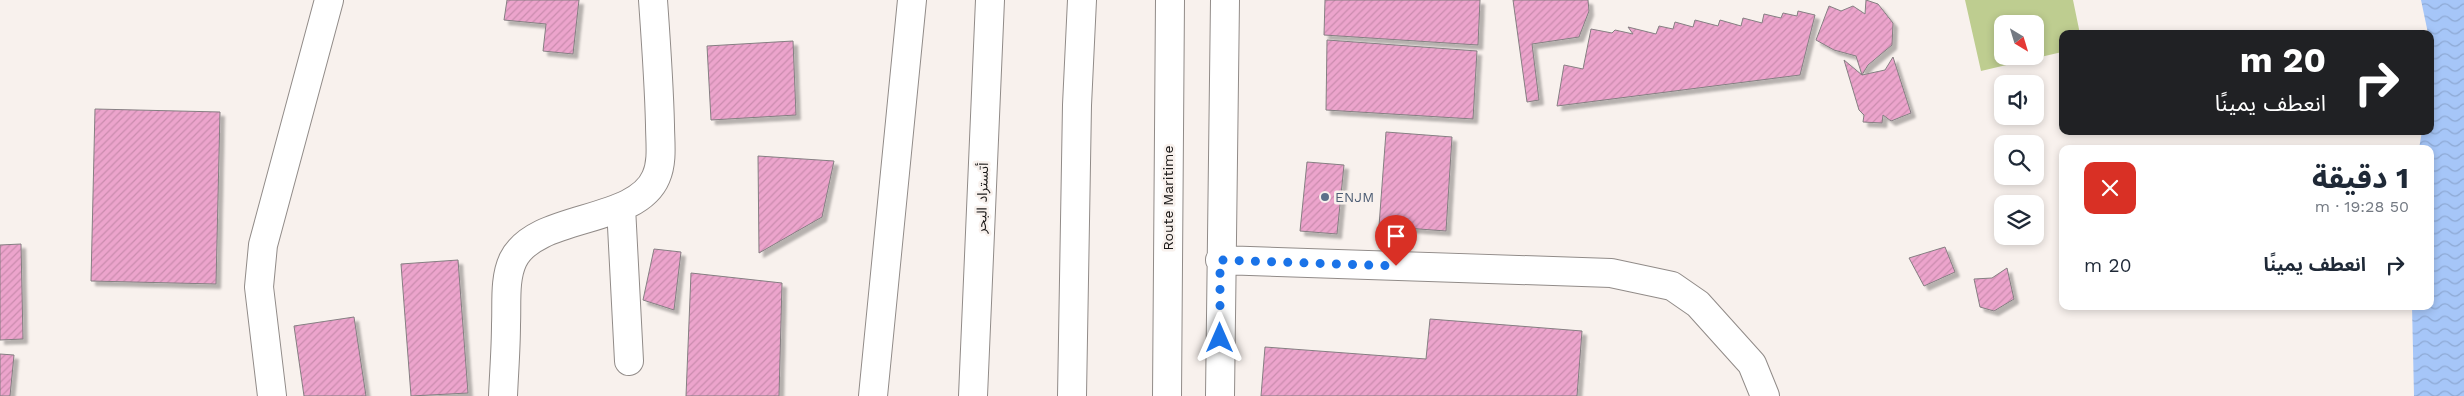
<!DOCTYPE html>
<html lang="ar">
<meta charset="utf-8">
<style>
:root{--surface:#fff;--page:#f2f2f3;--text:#1f2937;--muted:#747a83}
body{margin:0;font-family:"Work Sans","Noto Sans Arabic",sans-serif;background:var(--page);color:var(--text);direction:rtl;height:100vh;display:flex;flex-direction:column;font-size:19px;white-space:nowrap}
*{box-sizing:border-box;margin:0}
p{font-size:16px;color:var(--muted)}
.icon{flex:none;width:28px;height:28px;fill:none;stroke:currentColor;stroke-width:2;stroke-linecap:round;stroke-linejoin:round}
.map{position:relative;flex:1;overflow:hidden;direction:ltr}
.panel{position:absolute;left:2059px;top:145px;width:375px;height:165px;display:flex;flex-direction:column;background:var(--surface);border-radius:10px;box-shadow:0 2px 8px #0003;direction:rtl}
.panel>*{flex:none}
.banner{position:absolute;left:2059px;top:30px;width:375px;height:105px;border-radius:10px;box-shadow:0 2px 8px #0003;direction:rtl;background:#202124;color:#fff;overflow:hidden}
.needle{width:32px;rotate:142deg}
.buttons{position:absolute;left:1994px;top:15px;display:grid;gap:10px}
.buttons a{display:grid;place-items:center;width:50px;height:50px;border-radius:10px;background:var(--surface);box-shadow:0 2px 8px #0003;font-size:25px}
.pin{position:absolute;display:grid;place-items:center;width:42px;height:42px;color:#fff;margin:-51px -21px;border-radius:50% 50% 50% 0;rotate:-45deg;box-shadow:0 0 5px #0007}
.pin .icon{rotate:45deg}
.me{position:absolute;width:55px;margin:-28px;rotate:0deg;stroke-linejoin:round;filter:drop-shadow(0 0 4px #0008)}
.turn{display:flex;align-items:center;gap:18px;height:105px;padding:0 25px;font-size:22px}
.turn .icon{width:65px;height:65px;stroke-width:2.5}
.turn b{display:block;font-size:35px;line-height:42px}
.round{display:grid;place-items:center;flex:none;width:52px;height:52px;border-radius:10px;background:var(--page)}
.headline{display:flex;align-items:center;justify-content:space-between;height:85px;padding:0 25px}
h1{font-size:30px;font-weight:700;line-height:38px}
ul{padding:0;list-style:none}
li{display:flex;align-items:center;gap:15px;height:70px;padding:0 25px}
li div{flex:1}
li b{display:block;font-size:19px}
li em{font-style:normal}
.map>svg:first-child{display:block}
</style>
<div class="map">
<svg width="2464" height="396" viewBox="0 0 2464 396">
<defs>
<pattern id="water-waves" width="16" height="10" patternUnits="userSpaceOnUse" patternTransform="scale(1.25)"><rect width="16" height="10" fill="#a6c6f8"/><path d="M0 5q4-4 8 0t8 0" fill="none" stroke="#8ea9d4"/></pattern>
<pattern id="building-hatch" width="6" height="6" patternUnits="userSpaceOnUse" patternTransform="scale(1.25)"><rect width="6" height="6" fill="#eca4cc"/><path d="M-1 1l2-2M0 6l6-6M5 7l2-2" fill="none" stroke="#ca8cae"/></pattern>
<filter id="shadow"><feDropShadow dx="4.5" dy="4.5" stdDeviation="1" flood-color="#0004"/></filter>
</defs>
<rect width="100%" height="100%" fill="#f8f1ed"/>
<path fill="#becd90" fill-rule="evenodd" d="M1965 0H2073L2080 34H2062V52L1981 71ZM2002 24H2035V56H2002Z"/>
<path fill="url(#water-waves)" d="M2421 0H2464V396H2414L2412 306H2430V149H2419L2422 131H2430V78L2433 57Z"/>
<path fill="url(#building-hatch)" stroke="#857f82" filter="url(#shadow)" d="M507 0H579L573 54 543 51 546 24 504 20Z
M1325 0H1480L1478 45 1324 35Z
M1513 0H1588L1589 11 1579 37 1532 44 1539 100 1527 102Z
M1866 0 1878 4 1893 23 1892 45 1868 65 1862 75 1856 56 1834 50 1816 40 1829 6 1841 11 1853 6 1865 14Z
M1798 11 1815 15 1800 75 1557 106 1564 65 1583 69 1591 29 1612 33 1615 30 1633 34 1628 27 1656 34 1659 26 1673 29 1675 22 1693 27 1695 20 1718 26 1720 20 1741 26 1743 18 1762 23 1764 14 1781 18 1783 13 1797 16Z
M1327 40 1477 51 1473 119 1326 110Z
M793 41 796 115 711 120 707 46Z
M1893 57 1911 113 1891 121 1883 115 1882 123 1863 122 1864 115 1859 110 1844 60 1862 75 1885 70Z
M95 109 220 112 216 284 91 281Z
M1386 132 1452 137 1446 231 1379 226Z
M758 156 834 161 822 217 759 253Z
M1307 162 1344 165 1337 234 1300 231Z
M21 244 23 339 0 340V245Z
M1945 247 1955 272 1924 286 1909 258Z
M654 249 681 252 674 310 643 300Z
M458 260 468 393 411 396 401 264Z
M2007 268 2014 299 1994 311 1980 307 1974 279 1992 278Z
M691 273 782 283 779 396H686Z
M354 317 366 396H304L294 326Z
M1430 319 1582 331 1577 396H1261L1265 347 1426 359Z
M0 354 14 355 10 396H0Z"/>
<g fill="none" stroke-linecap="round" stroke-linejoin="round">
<defs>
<path id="minor" d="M621 207 629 361
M1220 260 1611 273 1672 286 1698 304 1752 364 1765 396
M272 396 259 287 263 245 329 0
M503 396C504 372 506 348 506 324 507 304 504 279 513 260 536 213 636 225 656 177 663 161 660 142 660 125 659 83 656 42 653 0
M1220 396 1225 0"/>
<path id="highway" d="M873 396 912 0
M973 396 990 0
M1072 396 1077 105 1082 0
M1167 396 1170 0"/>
</defs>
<use href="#minor" stroke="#918b88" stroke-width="30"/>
<use href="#highway" stroke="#918b88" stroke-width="30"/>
<use href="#minor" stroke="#fff" stroke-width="28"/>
<use href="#highway" stroke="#fff" stroke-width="28"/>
</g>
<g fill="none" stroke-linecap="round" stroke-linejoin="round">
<path stroke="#1a73e8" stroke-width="9" stroke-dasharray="0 16.2" d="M1220 338V260L1396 266"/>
</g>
<circle fill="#5c6f8a" stroke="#f8f1ed" stroke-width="2" cx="1325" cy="197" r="5"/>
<g text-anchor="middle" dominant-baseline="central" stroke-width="5" stroke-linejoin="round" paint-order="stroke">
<g font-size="14" fill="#4e5e75" stroke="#f8f1ed" text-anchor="start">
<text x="1335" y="197">ENJM</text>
</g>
<g font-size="14" fill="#1a1817" stroke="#f8f1ed">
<text transform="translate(982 198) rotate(-88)">أتستراد البحر</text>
<text transform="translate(1168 198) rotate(-90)">Route Maritime</text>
</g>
</g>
</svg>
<div class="buttons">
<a><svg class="needle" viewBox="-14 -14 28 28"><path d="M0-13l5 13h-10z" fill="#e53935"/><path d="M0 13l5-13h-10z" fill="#747a83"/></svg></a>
<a><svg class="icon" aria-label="sound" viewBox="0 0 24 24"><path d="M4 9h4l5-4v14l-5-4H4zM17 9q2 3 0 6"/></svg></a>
<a><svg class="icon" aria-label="search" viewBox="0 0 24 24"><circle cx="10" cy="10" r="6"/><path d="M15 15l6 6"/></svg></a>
<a><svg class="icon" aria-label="layers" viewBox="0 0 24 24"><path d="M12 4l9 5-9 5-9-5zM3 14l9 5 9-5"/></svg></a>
</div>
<div class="pin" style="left:1396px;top:266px;background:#d93025"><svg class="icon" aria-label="arrive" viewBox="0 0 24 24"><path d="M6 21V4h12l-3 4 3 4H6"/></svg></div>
<svg class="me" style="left:1220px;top:338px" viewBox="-20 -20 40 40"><path d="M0-17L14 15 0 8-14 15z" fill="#1a73e8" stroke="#fff" stroke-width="4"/></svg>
<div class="banner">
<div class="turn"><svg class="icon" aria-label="right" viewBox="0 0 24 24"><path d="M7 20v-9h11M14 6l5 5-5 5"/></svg><div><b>20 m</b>انعطف يمينًا</div></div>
</div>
<section class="panel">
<div class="headline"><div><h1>1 دقيقة</h1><p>50 m · 19:28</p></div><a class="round" style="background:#d93025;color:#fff"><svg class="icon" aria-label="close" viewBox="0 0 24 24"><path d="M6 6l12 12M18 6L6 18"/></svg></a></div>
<ul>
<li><svg class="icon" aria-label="right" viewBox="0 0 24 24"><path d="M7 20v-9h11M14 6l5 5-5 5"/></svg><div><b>انعطف يمينًا</b></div><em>20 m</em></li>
</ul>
</section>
</div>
